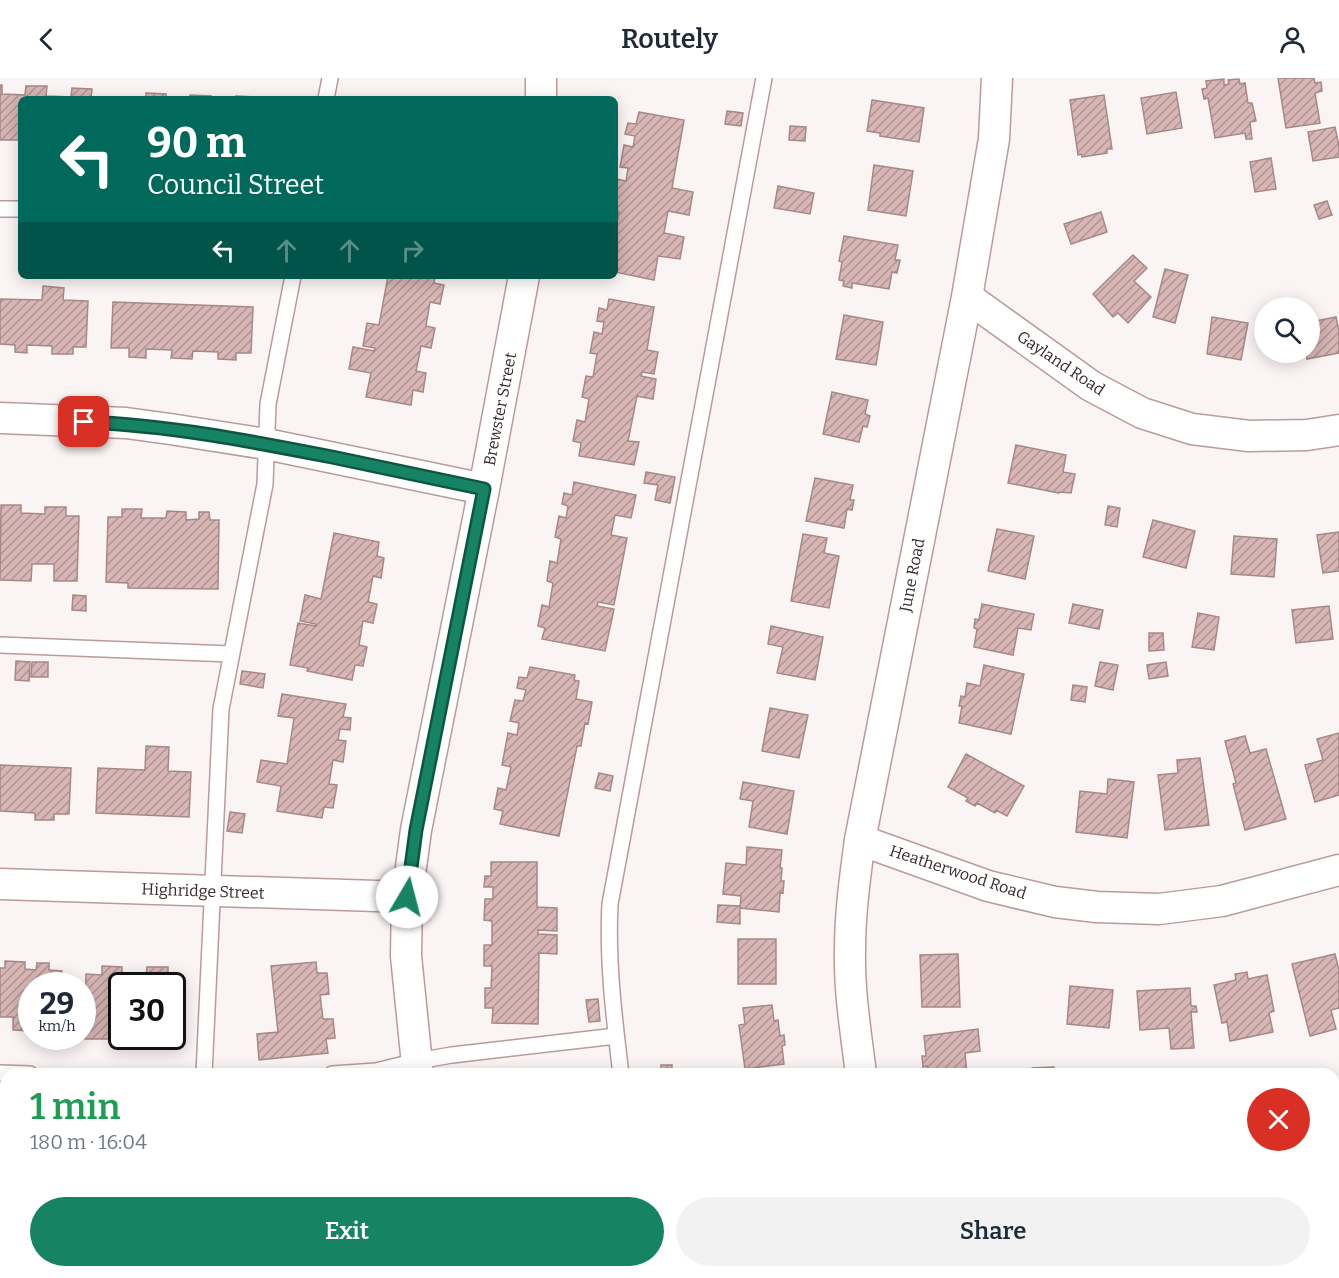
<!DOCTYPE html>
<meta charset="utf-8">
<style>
:root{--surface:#fff;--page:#f2f2f3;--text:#1f2937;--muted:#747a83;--accent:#168462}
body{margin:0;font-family:Bitter,serif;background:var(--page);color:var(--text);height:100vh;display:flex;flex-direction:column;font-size:22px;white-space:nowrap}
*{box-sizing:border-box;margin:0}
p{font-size:20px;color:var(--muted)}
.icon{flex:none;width:33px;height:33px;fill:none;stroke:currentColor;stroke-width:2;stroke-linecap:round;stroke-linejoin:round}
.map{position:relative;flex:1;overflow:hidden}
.sheet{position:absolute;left:0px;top:990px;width:1340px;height:210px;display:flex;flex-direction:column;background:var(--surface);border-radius:18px 18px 0 0;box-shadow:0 3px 15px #0003}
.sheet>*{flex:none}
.hud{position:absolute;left:18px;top:18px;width:600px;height:183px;border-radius:9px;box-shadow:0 3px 15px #0003;background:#00695c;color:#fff;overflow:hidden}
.fabs{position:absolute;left:1254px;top:219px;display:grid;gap:12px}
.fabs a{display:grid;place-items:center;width:66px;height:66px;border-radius:50%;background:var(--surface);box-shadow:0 3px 15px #0003;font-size:30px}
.speed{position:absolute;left:18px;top:894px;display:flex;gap:12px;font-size:30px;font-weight:700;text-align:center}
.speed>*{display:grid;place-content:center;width:78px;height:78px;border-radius:50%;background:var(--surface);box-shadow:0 3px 15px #0003;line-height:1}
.speed small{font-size:15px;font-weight:400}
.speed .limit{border:3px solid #111;border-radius:9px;background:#fff;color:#111}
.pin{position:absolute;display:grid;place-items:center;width:51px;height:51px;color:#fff;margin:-26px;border-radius:12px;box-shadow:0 3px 9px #0006}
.me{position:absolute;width:66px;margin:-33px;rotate:8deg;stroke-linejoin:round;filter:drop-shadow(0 0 4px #0008)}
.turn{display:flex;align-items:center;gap:21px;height:126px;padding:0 30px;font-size:27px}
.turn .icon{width:78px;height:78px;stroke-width:2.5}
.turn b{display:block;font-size:42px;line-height:51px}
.lanes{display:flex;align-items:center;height:57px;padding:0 30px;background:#0003;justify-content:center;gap:30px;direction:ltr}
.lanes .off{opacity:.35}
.round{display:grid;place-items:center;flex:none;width:63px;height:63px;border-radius:32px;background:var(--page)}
.overview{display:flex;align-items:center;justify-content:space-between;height:102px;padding:0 30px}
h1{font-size:36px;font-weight:600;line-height:45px;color:#1e9e55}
.cta{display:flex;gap:12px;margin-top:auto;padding:12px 30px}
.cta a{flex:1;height:69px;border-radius:36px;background:var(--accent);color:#fff;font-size:24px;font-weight:600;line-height:69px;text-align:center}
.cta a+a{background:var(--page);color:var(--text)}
header{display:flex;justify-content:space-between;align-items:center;height:78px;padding:0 30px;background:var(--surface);font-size:27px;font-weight:600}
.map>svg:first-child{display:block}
</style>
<header><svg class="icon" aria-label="back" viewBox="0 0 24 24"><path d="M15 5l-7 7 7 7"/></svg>Routely<svg class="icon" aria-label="person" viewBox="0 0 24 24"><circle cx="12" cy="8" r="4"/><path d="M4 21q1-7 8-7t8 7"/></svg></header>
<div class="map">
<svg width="1339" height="1200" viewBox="0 0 1339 1200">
<defs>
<pattern id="building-hatch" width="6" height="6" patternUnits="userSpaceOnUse" patternTransform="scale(1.5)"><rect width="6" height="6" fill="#d7b6b5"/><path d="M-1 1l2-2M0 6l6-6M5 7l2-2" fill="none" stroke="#af9493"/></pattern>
</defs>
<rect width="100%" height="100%" fill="#fbf4f4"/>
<path fill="url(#building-hatch)" stroke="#a78886" stroke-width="1.5" d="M1278 0H1314L1315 5 1321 4 1322 13 1315 15 1320 45 1286 50Z
M1224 1V7L1229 6 1228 2 1239 1 1240 6 1245 5 1248 25H1252L1256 43 1250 44 1252 61H1246L1245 55 1215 60 1208 20 1204 21 1202 11 1207 10 1206 3Z
M0 7H2V16L25 17 26 8H47L46 18 71 19 72 10 92 11 91 20 104 21H21V62H0Z
M1176 14 1182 50 1147 56 1141 20Z
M146 15 166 16V21H146Z
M190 17 211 18 210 21H190Z
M1104 17 1112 71H1107V75L1082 79 1081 76 1078 77 1070 22Z
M236 18 256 19V21H236Z
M872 22 924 30 919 64 880 58V55L867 53Z
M727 33 743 35 741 48 725 46Z
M639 34 684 42 672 110 693 114 689 137 668 133 664 155 684 159 680 181 658 178 654 202 615 194V157L619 134H615V108L616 101 626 103 628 90 620 89 624 67 633 69 635 58 625 56 628 45 636 46Z
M790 48 806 49 805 63 789 62Z
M1335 49 1339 68V79L1313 83 1308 54Z
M1271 80 1276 111 1255 114 1250 84Z
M874 87 913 93 906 138 868 132Z
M778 108 814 115 810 136 774 130Z
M1327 123 1332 137 1319 141 1314 127Z
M1101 134 1107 154 1071 166 1064 146Z
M844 158 898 167 895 182H900L897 195 892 194 889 211 852 205V210L843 208 844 203 839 202 842 184 839 183Z
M1133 177 1147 190 1134 203 1151 219 1128 245 1118 235 1113 239 1093 216Z
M1165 191 1188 197 1175 245 1153 239Z
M388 198H435L434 205 444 207 440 226 430 224 426 248 435 250 431 270 421 268 416 293 426 295 423 314 413 312 411 327 366 319 371 295 349 291 353 269 374 273 375 270 363 268 367 245 379 247Z
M43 208 64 210 63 222 88 223 86 269H73V276H52V268L27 267V275L15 274V267L0 266V221L42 222Z
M609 221 654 229 647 272 658 274 654 296 642 294 641 298 656 301 653 321 637 318 628 363 639 364 634 387 579 378 581 365 573 363 577 342 585 344 589 321 582 319 586 298 593 299 597 276 590 275 594 254 602 256 604 244 597 243 599 230 607 232Z
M113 224 253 229 251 275H236V282L218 281V274L193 273 192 281 171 280 172 272 146 271V280L129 279V270H111Z
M844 237 883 244 876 287 836 281Z
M1212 239 1248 245 1241 282 1207 276Z
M1336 239 1339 253V275L1307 281 1306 274H1310V244Z
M832 314 868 322 865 336 870 338 867 349 863 348 859 364 823 356Z
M1016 367 1066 377 1063 394 1075 396 1071 415 1059 414V415L1008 405Z
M646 394 675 399 670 425 655 422 658 407 644 405Z
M815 400 853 407 850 422H854L852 432 847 431 844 450 806 443Z
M574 404 636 417 631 440 615 437 611 457 627 460 614 527 598 524 597 528 614 531 605 573 542 561 545 550 538 548 542 527 549 529 553 505 547 503 550 483 557 485 561 461 555 459 559 438 566 440 568 428 562 426 564 415 572 417Z
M1 427H21V435L45 436V429H66V438H79L77 503H54V486H32L31 503 0 502Z
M1108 428 1120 430 1117 449 1105 447Z
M122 431H142L141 440H166L167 433 186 434V442L199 441V434H209L210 442H219L218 511 128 510V505L106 504 108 439H122Z
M1153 442 1195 453 1186 490 1143 479Z
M997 451 1034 458 1025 501 988 493Z
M1339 454V493L1323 495 1317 457Z
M334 455 379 464 377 478 384 480 381 500 373 498 368 524 377 526 373 545 363 543 359 567 367 569 363 588 355 587 352 602 307 593 308 590 290 587 298 545 316 548V546L300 543 305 517 321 521Z
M803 456 827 460 824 475 839 478 829 530 791 523Z
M1234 458 1277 461 1274 499 1231 496Z
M73 517 86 518V533L72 532Z
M982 526 1034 536 1031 552 1018 550 1013 577 974 569 977 551 974 550 975 541 979 542Z
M1073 526 1103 532 1099 551 1069 545Z
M1329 528 1333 561 1296 565 1292 532Z
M1198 535 1219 539 1214 572 1192 569Z
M771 548 823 559 815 602 777 595 783 569 768 566Z
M1149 555H1163L1164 572 1149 573Z
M16 583 30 584 29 603 15 602Z
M32 584H48V599H31Z
M1100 584 1118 587 1113 612 1095 608Z
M1166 584 1168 598 1149 601 1147 587Z
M984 587 1024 596 1011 656 959 645 962 628H959L961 618 965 619 967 605 980 608Z
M530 589 575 597 574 602 579 603 576 621 592 624 588 646 585 645 581 668H577L559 758 500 746 503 733 494 731 498 710 506 712 511 689 502 687 508 655 517 657 519 645 510 643 515 622 523 623 526 612 517 610 519 599 527 600Z
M242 593 265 596 263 610 240 606Z
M1073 607 1087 609 1085 624 1071 622Z
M282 616 346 626 343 639 351 640 350 652 340 651 338 662 346 663 343 684 333 682 329 706 337 707 333 730 324 729 322 740 277 733 281 708 257 704 261 682 287 686 294 640 278 638Z
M770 630 808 637 799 680 762 673Z
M1339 655V717L1315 724 1305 687 1323 682 1317 661Z
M1245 658 1250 675 1266 671 1286 741 1245 752 1233 706 1236 705 1225 663Z
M146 668 169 669 168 693 191 694 189 739 96 735 98 690 145 692Z
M966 676 1024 708 1007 738 996 732 995 735 977 725 975 728 966 723 968 720 948 709Z
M1200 680 1209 747 1165 752 1158 697 1178 695 1177 682Z
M0 687 71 690 69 736H54V742H35V735L0 733Z
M599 695 613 698 610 713 595 710Z
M1108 701 1134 704 1127 760 1076 754 1080 713 1107 716Z
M743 704 794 713 787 756 749 749 753 723 740 721Z
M230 734 245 736 242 755 227 753Z
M747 769 782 772 780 790H782L781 803H784L783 815 780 814 779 834 740 830 741 818 723 816 726 785 746 787Z
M491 784H537V829L557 830V853L538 852V856L557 857V876L539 875 538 946 492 945 493 930H485V910H491L492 888H484V867H492V843L484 842 485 821H493V809H484L485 798H491Z
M718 827 740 828V846L717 844Z
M738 861H776V906H738Z
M958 876 960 929H922L920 877Z
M1335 876 1339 892V930L1331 932 1336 951 1310 958 1292 886Z
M5 883 25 884V891L36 892 37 885H49V892L62 893 61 908H32V953L13 952V939H0V890H5Z
M316 884 317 895H327L329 916 320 917 323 941H333L335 960 326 961 328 975 259 982 257 956 278 954 271 888Z
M102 888 122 889V897H146L147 889H168V898H181L180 946 172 945V908H122V945L109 944V961H85L86 896 102 897Z
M1247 894 1248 901 1267 897 1274 933 1269 935 1273 954 1230 963 1227 944 1222 945 1214 907 1236 902 1235 896Z
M1070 908 1113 912 1109 950 1067 946Z
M1190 910 1191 928H1196L1197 934H1191L1194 970 1171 971 1169 950 1140 952 1137 913Z
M598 921 600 943 589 944 586 922Z
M772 927 774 943 778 942 780 958 784 957 785 967 782 968 784 986 745 991 739 947 745 946 743 930Z
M978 951 980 973 965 975 967 996H928L927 988 923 989 922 978H926L924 958Z
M661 987H672V996H661Z
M1054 989V996H1032V990Z
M1334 1061H1339V1074L1334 1075Z
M1052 1194H1097L1094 1200H1062L1051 1196Z
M1129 1194H1165L1172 1196 1171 1200H1127Z"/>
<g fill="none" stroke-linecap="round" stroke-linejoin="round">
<defs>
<path id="lane" d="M326 21 330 0
M0 131H21
M0 567 231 576
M0 995 30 996
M204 996 221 631 265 406 268 326 293 198
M332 996 376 993 417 983 452 977 616 958
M621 996C614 940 607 882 610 826L764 0
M645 1194 646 1200"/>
<path id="street" d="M541 0V21
M967 219 1091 308 1142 335 1192 351 1249 358 1307 357 1339 352
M0 340 126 345 170 351 266 366 484 411
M860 762 988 808 1055 824 1097 829 1159 831 1222 823 1339 792
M0 806 407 819
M418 996 406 878 407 819 416 752 484 411 524 198
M861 996C856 955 849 914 850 872 850 835 855 799 860 762L967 219 994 61 997 0
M923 1194 928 1200
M319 1200 342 1194"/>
</defs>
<use href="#lane" stroke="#bb9b9a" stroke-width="18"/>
<use href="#street" stroke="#bb9b9a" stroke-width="33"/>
<use href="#lane" stroke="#fff" stroke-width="15"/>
<use href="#street" stroke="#fff" stroke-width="30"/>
</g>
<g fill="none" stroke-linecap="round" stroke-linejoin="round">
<defs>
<path id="route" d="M84 344C168 347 250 363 332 379 383 390 434 400 484 411L416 752 407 819"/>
</defs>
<use href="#route" stroke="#0e5640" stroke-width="15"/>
<use href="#route" stroke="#168462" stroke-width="10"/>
</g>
<g text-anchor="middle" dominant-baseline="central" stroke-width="4.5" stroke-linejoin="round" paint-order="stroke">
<g font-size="16" fill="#382b2a" stroke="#fff">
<text transform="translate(1061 285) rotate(34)">Gayland Road</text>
<text transform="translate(500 331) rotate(-79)">Brewster Street</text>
<text transform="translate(912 497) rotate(-79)">June Road</text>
<text transform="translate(958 794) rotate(18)">Heatherwood Road</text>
<text transform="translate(203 813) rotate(2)">Highridge Street</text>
</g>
</g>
</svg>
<div class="fabs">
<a><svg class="icon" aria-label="search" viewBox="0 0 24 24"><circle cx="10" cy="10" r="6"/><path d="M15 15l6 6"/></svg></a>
</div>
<div class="speed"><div>29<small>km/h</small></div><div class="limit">30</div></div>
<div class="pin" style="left:84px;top:344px;background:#d93025"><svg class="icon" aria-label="arrive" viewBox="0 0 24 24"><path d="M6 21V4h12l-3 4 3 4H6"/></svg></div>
<svg class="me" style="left:407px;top:819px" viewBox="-20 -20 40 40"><circle r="19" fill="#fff"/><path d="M0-13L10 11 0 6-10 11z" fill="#168462"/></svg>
<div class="hud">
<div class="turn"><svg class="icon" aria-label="left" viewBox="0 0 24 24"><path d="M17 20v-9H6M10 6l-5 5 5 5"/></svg><div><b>90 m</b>Council Street</div></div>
<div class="lanes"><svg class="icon" aria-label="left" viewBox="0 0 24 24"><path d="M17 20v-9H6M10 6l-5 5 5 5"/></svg><svg class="icon off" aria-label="ahead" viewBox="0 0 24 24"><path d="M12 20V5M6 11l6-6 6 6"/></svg><svg class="icon off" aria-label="ahead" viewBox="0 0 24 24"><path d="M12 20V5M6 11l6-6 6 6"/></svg><svg class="icon off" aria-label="right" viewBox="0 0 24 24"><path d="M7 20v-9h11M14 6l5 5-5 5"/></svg></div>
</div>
<section class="sheet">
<div class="overview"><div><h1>1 min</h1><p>180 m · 16:04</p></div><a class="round" style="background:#d93025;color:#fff"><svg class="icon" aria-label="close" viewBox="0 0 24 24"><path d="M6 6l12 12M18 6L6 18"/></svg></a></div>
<div class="cta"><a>Exit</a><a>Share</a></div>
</section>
</div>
